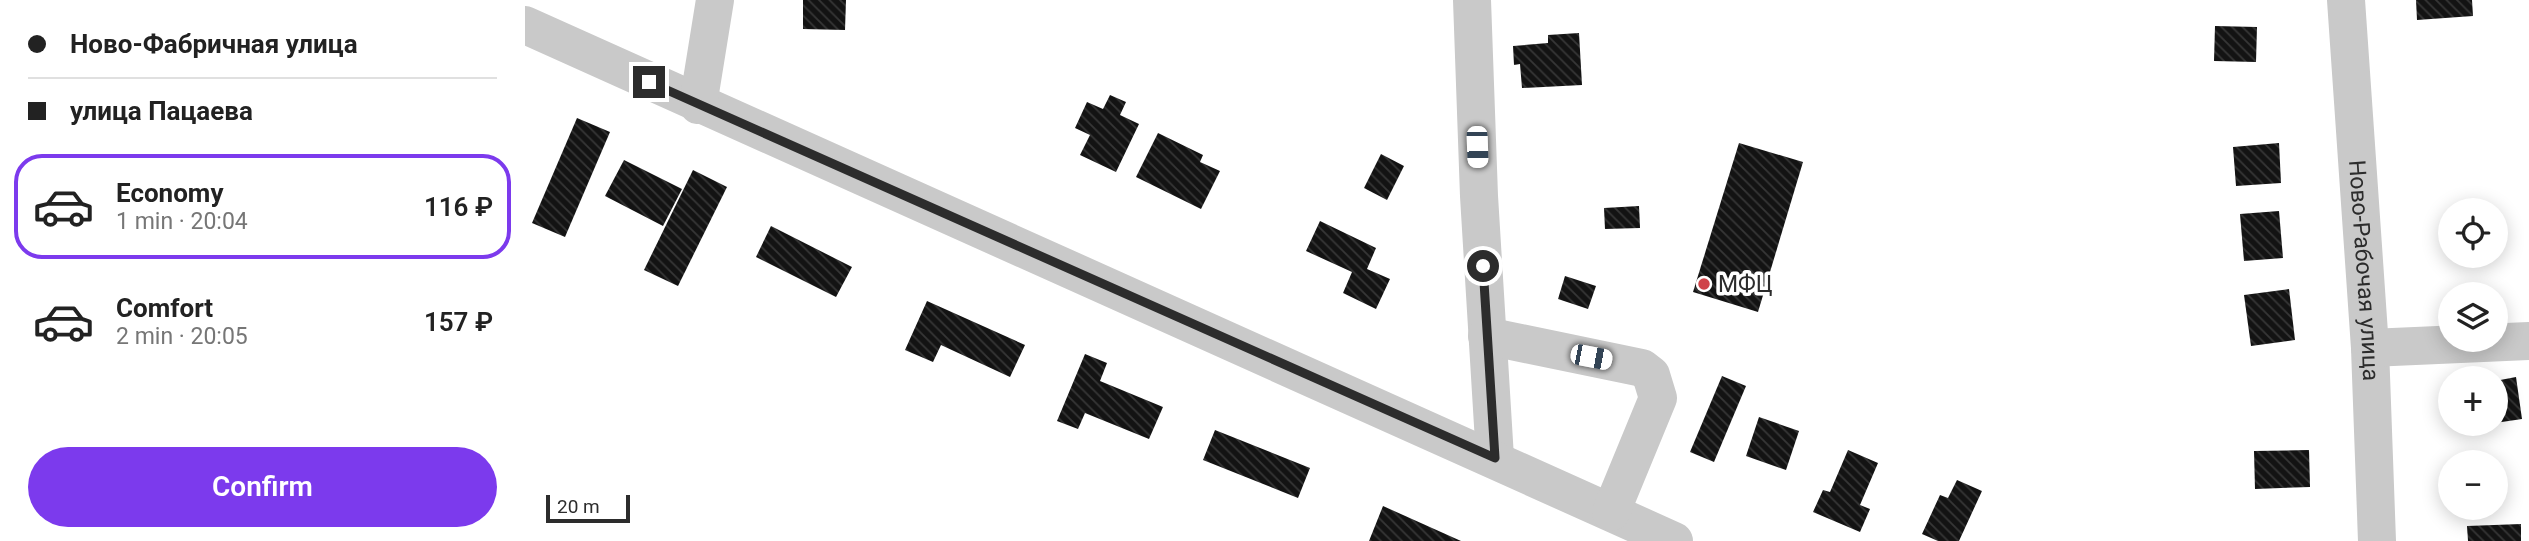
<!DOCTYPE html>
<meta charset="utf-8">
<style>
body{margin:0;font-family:Roboto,sans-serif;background:#f2f2f2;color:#222;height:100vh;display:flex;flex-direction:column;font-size:26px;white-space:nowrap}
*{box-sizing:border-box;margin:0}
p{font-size:23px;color:#767676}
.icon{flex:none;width:38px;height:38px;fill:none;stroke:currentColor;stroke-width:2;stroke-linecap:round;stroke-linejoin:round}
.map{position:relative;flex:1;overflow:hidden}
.panel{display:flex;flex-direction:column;background:#fff;width:525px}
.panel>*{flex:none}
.hud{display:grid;align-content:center;height:154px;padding:0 28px;background:#fff}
.buttons{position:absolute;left:1913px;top:198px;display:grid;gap:14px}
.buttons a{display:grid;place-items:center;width:70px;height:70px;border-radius:50%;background:#fff;box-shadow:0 4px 18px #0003;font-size:35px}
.scale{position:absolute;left:21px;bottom:18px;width:84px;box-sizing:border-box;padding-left:7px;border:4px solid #2c2c2c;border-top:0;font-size:19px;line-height:24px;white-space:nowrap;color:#2c2c2c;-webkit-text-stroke:5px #fff;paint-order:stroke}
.end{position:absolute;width:32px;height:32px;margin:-16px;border:9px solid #2c2c2c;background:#fff;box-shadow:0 0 0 4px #fff}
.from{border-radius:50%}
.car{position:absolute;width:21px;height:42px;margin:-21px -10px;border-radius:9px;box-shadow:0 0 5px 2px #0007;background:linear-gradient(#fff 24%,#345 0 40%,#fff 0 76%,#345 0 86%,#fff 0)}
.hud b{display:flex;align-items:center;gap:24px;height:66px;font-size:26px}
.hud b+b{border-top:2px solid #e0e0e0}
.hud i{width:18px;height:18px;background:#222}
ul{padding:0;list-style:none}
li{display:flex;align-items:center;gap:21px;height:105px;margin:0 14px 10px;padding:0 14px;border:4px solid transparent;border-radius:28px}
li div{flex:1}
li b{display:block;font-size:26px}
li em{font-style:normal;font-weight:600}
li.current{border-color:#7c3aed}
li>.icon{width:63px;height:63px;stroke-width:1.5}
.primary-button{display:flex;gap:14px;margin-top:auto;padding:14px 28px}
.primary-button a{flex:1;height:80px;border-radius:42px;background:#7c3aed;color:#fff;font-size:28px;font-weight:600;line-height:80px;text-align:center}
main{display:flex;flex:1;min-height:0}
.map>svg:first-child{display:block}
.building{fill:url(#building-back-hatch)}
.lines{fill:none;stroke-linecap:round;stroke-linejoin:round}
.minor{stroke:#c9c9c9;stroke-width:38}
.route{stroke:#2c2c2c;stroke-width:9}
.poi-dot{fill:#cf4248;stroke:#fff;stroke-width:2.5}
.labels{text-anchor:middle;stroke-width:7;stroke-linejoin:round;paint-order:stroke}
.street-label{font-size:23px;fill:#2c2c2c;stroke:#fff}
.poi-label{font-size:23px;fill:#2c2c2c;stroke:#fff;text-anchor:start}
</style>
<main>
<section class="panel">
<div class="hud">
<b><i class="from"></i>Ново-Фабричная улица</b>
<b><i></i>улица Пацаева</b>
</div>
<ul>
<li class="current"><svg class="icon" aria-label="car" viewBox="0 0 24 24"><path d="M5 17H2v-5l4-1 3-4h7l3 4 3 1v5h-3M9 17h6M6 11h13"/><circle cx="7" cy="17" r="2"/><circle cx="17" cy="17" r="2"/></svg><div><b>Economy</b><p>1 min · 20:04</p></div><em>116 ₽</em></li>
<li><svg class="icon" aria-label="car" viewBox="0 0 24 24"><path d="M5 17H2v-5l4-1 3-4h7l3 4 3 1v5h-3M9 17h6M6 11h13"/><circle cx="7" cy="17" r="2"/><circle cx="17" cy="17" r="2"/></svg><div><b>Comfort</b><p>2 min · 20:05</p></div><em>157 ₽</em></li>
</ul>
<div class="primary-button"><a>Confirm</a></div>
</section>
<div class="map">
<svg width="2004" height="541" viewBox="0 0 2004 541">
<defs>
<pattern id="building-back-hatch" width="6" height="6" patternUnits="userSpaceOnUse" patternTransform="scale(1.75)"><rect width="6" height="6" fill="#131313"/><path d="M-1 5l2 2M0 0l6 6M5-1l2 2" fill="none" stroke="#363636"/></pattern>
</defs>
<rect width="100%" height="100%" fill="#fff"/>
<!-- building -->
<g class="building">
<path d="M278,0H321L320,30L278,29Z"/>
<path d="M1891,0H1947L1948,16L1892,20Z"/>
<path d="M1690,26L1732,27L1731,62L1689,61Z"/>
<path d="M1054,33L1057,85L997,88L995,64L989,65L988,46L1023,43V35Z"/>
<path d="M585,95L601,102L595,115L614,124L591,172L555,155L565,135L550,128L562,102L578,109Z"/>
<path d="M52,118L85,132L40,237L7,223Z"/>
<path d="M633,133L678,155L675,162L695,171L676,209L611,177Z"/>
<path d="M1214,143L1278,162L1233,312L1168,292Z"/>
<path d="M1754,143L1756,183L1711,186L1708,147Z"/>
<path d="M856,154L879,166L862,200L839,188Z"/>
<path d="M99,160L157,189L138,226L80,196Z"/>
<path d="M168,170L202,187L153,286L119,270Z"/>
<path d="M1114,206L1115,228L1080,229L1079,208Z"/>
<path d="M1754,211L1758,258L1719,261L1715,214Z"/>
<path d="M795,221L851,248L842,269L865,279L851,309L818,293L827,272L781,251Z"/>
<path d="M246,226L327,267L311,297L231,257Z"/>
<path d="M1040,276L1071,286L1063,309L1033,299Z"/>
<path d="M1764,289L1770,340L1726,346L1719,295Z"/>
<path d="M402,301L500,345L485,377L416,345L408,362L380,350Z"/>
<path d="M560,354L582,363L575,381L638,407L624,439L560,413L553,429L532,421Z"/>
<path d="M1197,376L1221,386L1189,462L1165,452Z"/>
<path d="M1991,377L1997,419L1970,423V381Z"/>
<path d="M1234,417L1274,431L1261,470L1221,456Z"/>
<path d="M690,430L785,468L773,498L678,460Z"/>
<path d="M1323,450L1353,463L1335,505L1345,509L1335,532L1288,512L1298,490L1305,492Z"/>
<path d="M1784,450L1785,487L1730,489L1729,451Z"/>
<path d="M1432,480L1457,491L1434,541H1413L1397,534L1415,495L1423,498Z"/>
<path d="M858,506L936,541H844Z"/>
<path d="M1996,524V541H1943L1942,526Z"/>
</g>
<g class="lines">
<!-- minor -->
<g class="minor">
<path d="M947,0L954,196L970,458"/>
<path id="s1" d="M1821,0L1845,348L1852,541"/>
<path d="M0,25L1149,541"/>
<path d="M173,105L190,0"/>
<path d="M962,336L1117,368L1126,375L1133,398L1086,512"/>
<path d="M1845,348L2004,341"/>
</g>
</g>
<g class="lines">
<!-- route -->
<path class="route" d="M124,82L970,458L958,266"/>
</g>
<!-- markers -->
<circle class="poi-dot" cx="1179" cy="284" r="7"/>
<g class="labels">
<!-- street labels -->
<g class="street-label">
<text dy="8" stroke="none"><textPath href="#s1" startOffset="271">Ново-Рабочая улица</textPath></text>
</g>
<!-- poi labels -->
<g class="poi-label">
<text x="1193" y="292">МФЦ</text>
</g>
</g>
</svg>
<div class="buttons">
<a><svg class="icon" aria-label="locate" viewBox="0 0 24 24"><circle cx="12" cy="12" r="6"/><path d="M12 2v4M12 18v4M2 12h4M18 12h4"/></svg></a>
<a><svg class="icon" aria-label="layers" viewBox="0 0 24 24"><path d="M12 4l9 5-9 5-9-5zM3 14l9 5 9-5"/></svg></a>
<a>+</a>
<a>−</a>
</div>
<div class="scale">20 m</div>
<i class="end from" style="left:958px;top:266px"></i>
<i class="end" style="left:124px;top:82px"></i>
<i class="car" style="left:952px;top:147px;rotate:178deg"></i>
<i class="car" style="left:1066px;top:357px;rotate:101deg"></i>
</div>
</main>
